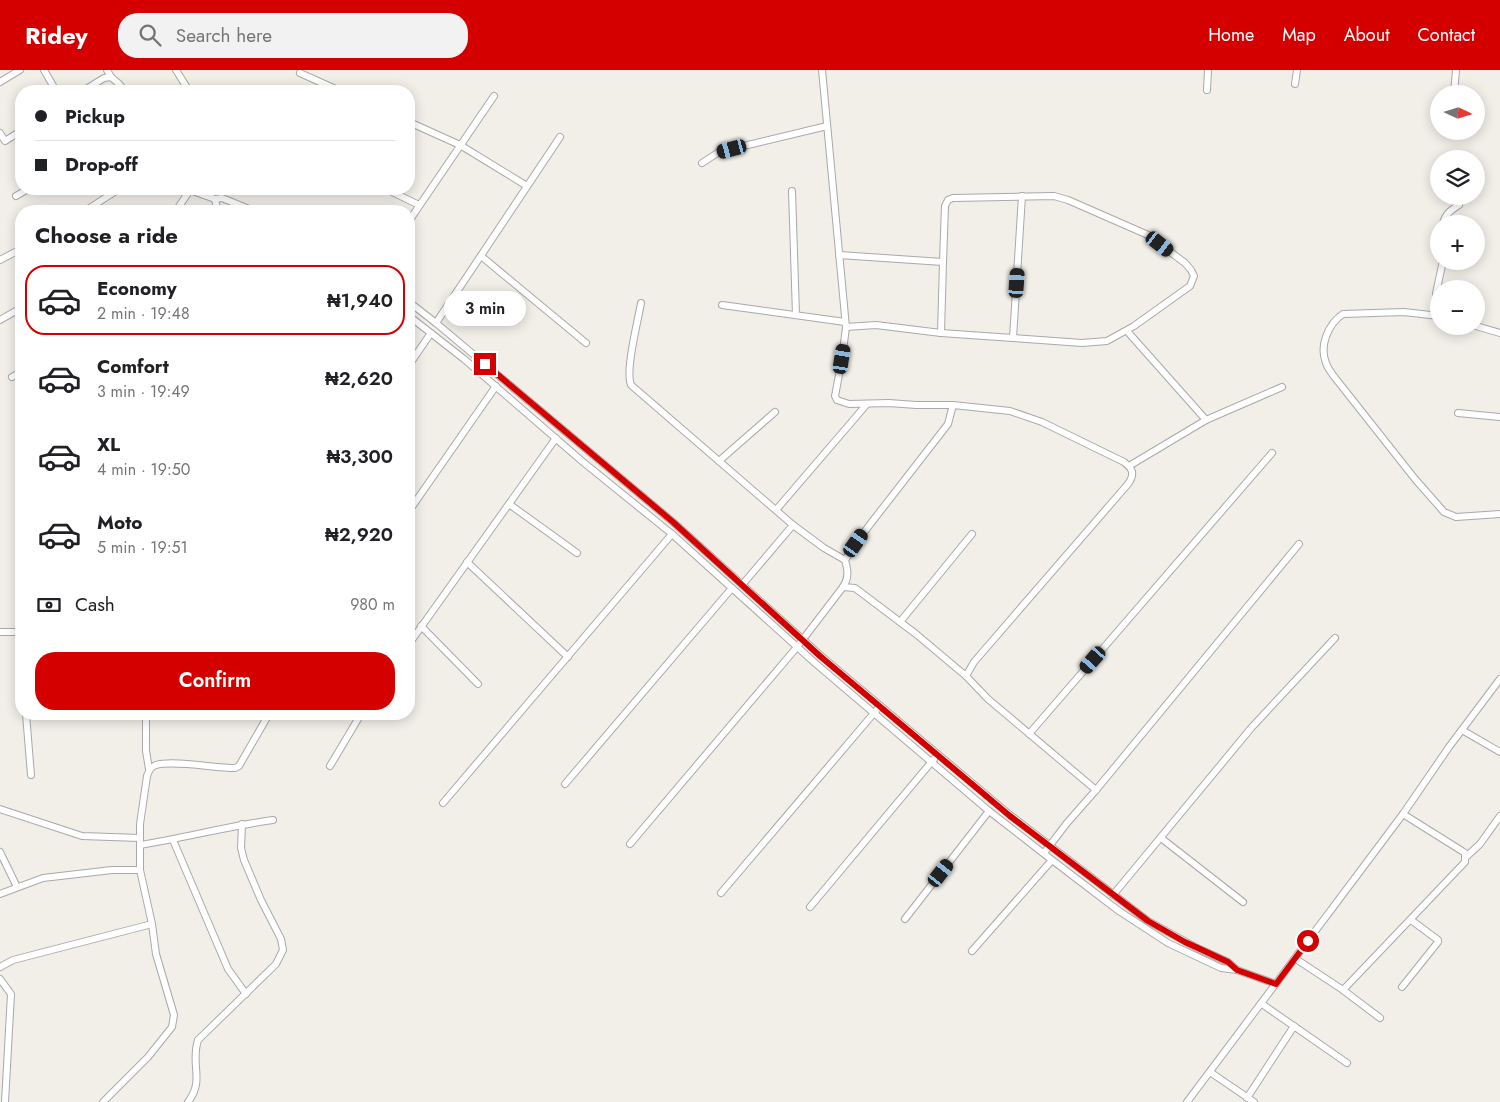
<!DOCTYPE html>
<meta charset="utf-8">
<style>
body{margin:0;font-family:Jost,sans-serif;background:#f2f2f2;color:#202124;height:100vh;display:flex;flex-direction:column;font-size:19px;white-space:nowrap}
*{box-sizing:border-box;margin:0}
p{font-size:16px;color:#757577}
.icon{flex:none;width:28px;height:28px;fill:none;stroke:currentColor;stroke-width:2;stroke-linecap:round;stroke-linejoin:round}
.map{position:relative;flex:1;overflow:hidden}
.sheet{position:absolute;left:15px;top:135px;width:400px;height:515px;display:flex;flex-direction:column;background:#fff;border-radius:20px;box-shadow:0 2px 12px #0003}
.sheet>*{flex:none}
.banner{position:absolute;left:15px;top:15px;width:400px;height:110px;border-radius:20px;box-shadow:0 2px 12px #0003;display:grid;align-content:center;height:110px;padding:0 20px;background:#fff}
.needle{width:32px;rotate:94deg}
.buttons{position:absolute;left:1430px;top:15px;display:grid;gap:10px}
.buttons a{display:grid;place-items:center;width:55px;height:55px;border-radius:50%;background:#fff;box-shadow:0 2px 12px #0003;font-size:25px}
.end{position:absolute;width:22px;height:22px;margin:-11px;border:6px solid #d40000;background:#fff;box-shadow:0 0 0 2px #fff}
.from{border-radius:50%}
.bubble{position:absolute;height:35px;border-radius:18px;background:#fff;box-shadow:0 2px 12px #0003;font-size:16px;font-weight:600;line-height:35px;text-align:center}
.car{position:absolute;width:15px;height:30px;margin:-15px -8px;border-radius:6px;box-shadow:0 0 4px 1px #0007;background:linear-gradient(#222 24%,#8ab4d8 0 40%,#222 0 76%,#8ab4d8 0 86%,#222 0)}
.banner b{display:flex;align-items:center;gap:18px;height:48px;font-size:19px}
.banner b+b{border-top:1px solid #e0e0e0}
.banner i{width:12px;height:12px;background:#202124}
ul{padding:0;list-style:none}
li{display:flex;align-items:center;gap:15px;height:70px;margin:0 10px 8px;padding:0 10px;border:2px solid transparent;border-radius:20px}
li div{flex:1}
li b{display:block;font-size:19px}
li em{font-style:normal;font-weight:600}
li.selected{border-color:#d40000}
li>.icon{width:45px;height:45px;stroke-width:1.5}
h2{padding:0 20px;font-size:22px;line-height:60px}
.pay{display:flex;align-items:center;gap:12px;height:55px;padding:0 20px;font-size:19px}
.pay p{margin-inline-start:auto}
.cta{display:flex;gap:10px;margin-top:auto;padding:10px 20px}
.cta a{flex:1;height:58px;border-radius:20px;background:#d40000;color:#fff;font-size:20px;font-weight:600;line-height:58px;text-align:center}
header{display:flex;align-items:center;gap:30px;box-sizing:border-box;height:70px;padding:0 25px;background:#d40000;color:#fff}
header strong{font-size:24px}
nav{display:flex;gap:28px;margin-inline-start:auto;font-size:18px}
.search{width:350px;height:45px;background:#f2f2f2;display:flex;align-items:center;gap:12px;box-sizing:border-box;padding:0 18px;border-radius:20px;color:#757577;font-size:19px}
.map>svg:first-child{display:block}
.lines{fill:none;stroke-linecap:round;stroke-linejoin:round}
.street-casing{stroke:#a9a9a9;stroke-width:8}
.street{stroke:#fff;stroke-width:6}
.route{stroke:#d40000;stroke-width:6}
</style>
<header>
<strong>Ridey</strong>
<div class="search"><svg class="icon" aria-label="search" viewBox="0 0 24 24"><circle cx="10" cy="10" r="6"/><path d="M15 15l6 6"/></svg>Search here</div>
<nav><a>Home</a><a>Map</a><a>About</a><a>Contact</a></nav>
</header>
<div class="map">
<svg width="1500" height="1032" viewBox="0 0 1500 1032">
<rect width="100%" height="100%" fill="#f2efe9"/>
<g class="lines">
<defs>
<g id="street">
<path d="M44,0L56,21"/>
<path d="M107,0L111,7"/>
<path d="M176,0L189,21"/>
<path d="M822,0L846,257L842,289L835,326L837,330L849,334L889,333L916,335H953L1010,341L1042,352L1124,392C1133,399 1135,404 1128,414L974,592L966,606L988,629L1096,720L1067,753L1044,783"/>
<path d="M300,3L340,21"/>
<path d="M0,12L20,0"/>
<path d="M1295,14L1297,0"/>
<path d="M1207,20L1208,0"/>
<path d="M83,21L104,8L111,7L118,13L125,21"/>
<path d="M1454,24L1456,0"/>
<path d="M409,52L460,75L527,116"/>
<path d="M0,63L5,71L21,61"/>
<path d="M702,93L719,82L827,56"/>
<path d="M187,119L215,129L222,128L254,141"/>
<path d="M386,119L419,135"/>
<path d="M792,121L796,245"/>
<path d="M16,126L28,119"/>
<path d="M215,129L217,139L224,141"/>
<path d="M85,141L119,119"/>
<path d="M176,141L190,120"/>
<path d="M409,151L494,26"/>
<path d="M1443,154C1445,144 1451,140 1459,135"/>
<path d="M839,185L943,192L941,263L876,255L846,257"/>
<path d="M481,186L586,273"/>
<path d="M0,190L21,179"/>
<path d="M943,192L945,136L948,130L953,128L1054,126L1068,130L1148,165L1185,193L1191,200L1194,206L1190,216L1134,256L1107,271L1082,273L1013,268"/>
<path d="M409,232L436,253L673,452L820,585L1010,745L1148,851L1197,878L1228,892L1237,900"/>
<path d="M641,233C638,251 625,300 631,315L793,455"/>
<path d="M1439,234L1436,223L1443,191"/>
<path d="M722,235L845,252"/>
<path d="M409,246L464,289L583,392L672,464L815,593L989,741L1052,790L1119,841L1168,873L1221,898L1237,900L1276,914"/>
<path d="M1439,246L1404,242L1343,244C1328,254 1319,276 1326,293C1328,299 1332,304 1336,309L1415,409L1444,442L1456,447L1500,444"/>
<path d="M0,250L21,238"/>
<path d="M436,253L560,67"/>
<path d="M1476,256L1500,263"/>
<path d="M1127,261L1206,350"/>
<path d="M941,263L1013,268L1022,126"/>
<path d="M409,295L431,263"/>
<path d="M12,307L21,302"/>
<path d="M1458,343L1500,347"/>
<path d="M719,391L775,342"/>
<path d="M1129,396L1206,350L1282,317"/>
<path d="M509,434L577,483"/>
<path d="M776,440L867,334"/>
<path d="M409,441L496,316"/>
<path d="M467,492L568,587"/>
<path d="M742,515L793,455L824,478L845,490"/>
<path d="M843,517L855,518L916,564L966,606"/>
<path d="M900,552L972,464"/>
<path d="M421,556L478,614"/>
<path d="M0,562H21"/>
<path d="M409,574L556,368"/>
<path d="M26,644L31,705"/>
<path d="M146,644V681L149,699"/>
<path d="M1462,660L1500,682"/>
<path d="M1029,664L1272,383"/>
<path d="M330,696L361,644"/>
<path d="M565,714L732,518"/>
<path d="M1096,720L1299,474"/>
<path d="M443,733L672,464"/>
<path d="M0,739L82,766L140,768"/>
<path d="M1161,768L1243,832"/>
<path d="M173,770L228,899L246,924"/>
<path d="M630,774L797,577L843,517C849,508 848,500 845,490L868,457L948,354L953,335"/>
<path d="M140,775C184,768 228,756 273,750"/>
<path d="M0,782L17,817"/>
<path d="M1466,787L1480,774L1500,746"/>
<path d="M721,823L880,636"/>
<path d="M0,824L43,808L112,800H140"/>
<path d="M1113,825L1252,657L1335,568"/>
<path d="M810,837L934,689"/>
<path d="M905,849L989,741"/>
<path d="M972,881L1052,790"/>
<path d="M1296,889L1343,920L1380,948"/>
<path d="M0,897L13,890L152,854"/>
<path d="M0,909L11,924L5,1032"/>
<path d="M1402,917L1438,872V870L1411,850"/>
<path d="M1343,920L1465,792V783L1462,781L1403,744"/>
<path d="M1262,934L1347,993"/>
<path d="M1210,1002L1254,1032"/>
<path d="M1247,1028L1294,956"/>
<path d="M103,1032L148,987L172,957L174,945L156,884L152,854L140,800V754L147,706C149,701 150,697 156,695C173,690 215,698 235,698L239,696L269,644"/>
<path d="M188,1032C205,1010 190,995 198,970L276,894L283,880L281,869L261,830L244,790L241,778L242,754"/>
<path d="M1187,1032L1403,744L1449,677L1500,609"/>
</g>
</defs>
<!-- street casing -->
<use href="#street" class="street-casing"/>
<!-- street -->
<use href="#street" class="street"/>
</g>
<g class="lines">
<!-- route -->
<path class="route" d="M485,294L673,452L820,586L1010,746L1148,851L1185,872L1228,892L1237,900L1276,914L1308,871"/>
</g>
</svg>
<div class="buttons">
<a><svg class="needle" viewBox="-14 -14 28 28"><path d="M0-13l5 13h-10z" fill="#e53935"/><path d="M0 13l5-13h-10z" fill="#757577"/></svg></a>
<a><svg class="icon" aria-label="layers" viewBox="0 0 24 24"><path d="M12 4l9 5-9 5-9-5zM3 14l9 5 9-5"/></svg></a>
<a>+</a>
<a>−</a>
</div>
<i class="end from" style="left:1308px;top:871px"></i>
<i class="end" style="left:485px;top:294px"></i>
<div class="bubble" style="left:444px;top:221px;width:82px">3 min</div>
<i class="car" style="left:732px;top:79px;rotate:255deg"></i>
<i class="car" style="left:1160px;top:174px;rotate:128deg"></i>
<i class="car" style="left:1017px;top:213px;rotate:4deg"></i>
<i class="car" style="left:842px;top:289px;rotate:9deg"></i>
<i class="car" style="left:856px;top:473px;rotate:35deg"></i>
<i class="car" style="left:1093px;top:590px;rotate:221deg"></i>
<i class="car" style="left:941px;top:803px;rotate:38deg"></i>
<div class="banner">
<b><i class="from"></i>Pickup</b>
<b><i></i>Drop-off</b>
</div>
<section class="sheet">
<h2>Choose a ride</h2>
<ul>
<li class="selected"><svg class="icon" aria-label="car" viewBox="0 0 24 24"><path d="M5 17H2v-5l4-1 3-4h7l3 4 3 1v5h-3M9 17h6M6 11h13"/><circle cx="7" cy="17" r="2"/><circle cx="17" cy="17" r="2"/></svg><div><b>Economy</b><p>2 min · 19:48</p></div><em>₦1,940</em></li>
<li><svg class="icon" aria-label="car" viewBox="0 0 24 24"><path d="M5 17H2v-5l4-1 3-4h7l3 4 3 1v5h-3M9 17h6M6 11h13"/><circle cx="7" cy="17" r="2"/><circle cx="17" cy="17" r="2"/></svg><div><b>Comfort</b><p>3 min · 19:49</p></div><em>₦2,620</em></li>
<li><svg class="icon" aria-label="car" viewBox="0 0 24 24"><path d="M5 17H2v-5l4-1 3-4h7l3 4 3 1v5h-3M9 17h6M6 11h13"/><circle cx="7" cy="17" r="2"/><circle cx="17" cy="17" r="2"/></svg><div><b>XL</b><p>4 min · 19:50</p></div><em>₦3,300</em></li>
<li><svg class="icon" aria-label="car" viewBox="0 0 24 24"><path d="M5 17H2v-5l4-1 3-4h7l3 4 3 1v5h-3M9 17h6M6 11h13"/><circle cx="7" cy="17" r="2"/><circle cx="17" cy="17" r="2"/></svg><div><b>Moto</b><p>5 min · 19:51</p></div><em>₦2,920</em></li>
</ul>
<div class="pay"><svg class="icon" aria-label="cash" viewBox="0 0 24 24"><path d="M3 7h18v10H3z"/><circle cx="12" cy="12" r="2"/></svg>Cash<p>980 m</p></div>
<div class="cta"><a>Confirm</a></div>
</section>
</div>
